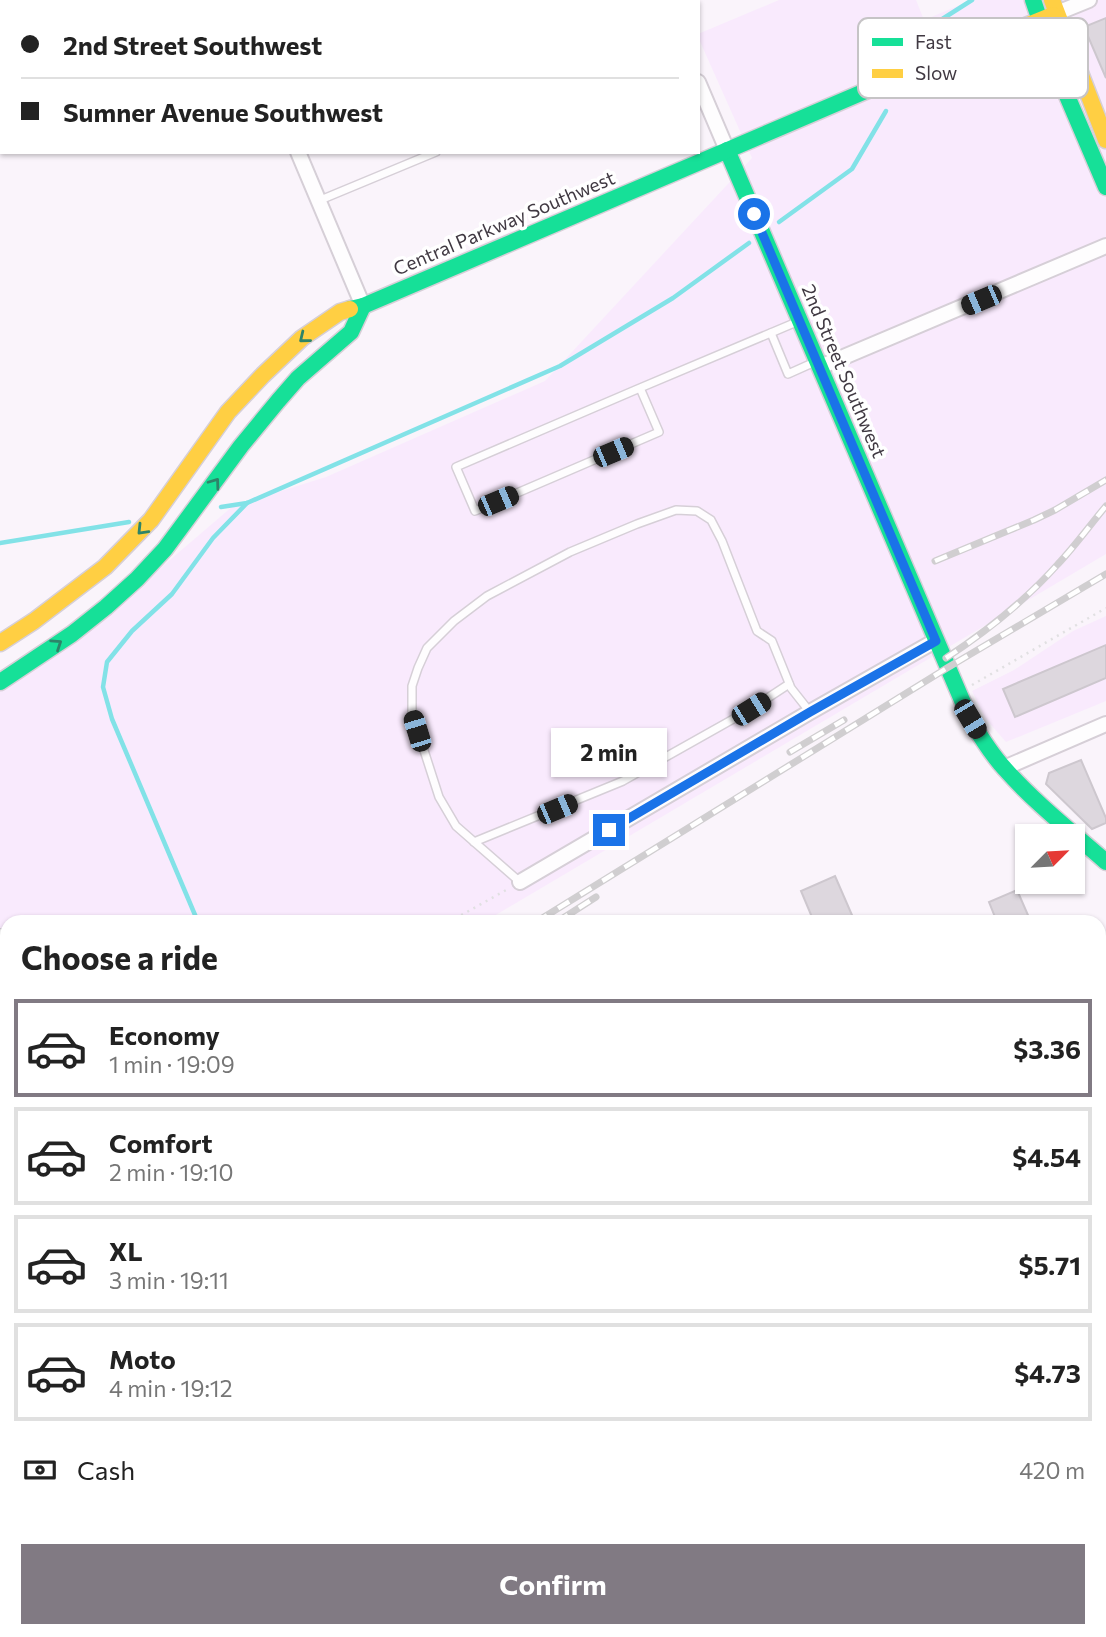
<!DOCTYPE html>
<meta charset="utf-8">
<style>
body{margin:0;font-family:Commissioner,sans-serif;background:#f2f2f2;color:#222;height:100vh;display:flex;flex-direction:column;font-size:26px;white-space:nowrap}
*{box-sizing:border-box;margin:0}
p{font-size:23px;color:#767676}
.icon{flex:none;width:38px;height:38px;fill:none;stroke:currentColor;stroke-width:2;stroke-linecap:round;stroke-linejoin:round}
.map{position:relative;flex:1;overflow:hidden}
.details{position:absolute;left:0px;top:915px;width:1106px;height:723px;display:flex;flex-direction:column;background:#fff;border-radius:21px 21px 0 0;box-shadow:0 2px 5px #0004}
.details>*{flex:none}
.hud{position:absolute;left:0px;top:0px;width:700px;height:154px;box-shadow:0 2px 5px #0004;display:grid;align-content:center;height:154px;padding:0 21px;background:#fff}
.needle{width:46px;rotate:66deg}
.controls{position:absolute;left:1015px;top:824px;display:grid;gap:14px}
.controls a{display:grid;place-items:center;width:70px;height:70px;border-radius:0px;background:#fff;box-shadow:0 2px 5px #0004;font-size:35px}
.end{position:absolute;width:32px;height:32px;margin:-16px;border:9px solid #1a73e8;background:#fff;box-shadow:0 0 0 4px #fff}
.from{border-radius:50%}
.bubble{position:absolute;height:49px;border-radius:0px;background:#fff;box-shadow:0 2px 5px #0004;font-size:23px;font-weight:700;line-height:49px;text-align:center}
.car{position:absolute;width:21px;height:42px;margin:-21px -10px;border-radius:9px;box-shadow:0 0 5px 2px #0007;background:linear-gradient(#222 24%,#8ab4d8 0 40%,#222 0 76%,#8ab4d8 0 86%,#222 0)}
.hud b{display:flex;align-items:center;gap:24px;height:66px;font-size:26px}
.hud b+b{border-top:2px solid #e0e0e0}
.hud i{width:18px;height:18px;background:#222}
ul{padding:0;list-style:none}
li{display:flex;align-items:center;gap:21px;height:98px;margin:0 14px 10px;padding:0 7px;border:4px solid #e0e0e0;border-radius:0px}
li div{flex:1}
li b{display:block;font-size:26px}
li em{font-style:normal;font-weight:700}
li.selected{border-color:#817a83}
li>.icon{width:63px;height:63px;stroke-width:1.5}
h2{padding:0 21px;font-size:32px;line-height:84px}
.pay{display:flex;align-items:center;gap:18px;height:77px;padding:0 21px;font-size:26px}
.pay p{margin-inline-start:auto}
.action{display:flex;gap:14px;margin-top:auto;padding:14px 21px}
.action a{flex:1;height:80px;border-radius:0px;background:#817a83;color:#fff;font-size:28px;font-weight:700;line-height:80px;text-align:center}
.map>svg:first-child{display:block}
.built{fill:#f9eafd}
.green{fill:#f3dbf9}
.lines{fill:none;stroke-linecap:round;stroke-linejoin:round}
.stream{stroke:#82e2e7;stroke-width:4.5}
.building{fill:#ddd7de;stroke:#cdc7ce;stroke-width:2}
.lane-casing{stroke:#d6cfd7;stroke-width:10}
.street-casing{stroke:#d6cfd7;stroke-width:18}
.fast-casing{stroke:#d6cfd7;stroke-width:19}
.slow-casing{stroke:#d6cfd7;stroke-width:19}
.path{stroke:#e1e0e2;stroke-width:2.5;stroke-dasharray:2 5;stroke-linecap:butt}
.lane{stroke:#fefdfe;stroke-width:7}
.street{stroke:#fefdfe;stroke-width:14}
.fast{stroke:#16e098;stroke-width:16}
.slow{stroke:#ffcf43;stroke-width:16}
.rail-casing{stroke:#d0ced0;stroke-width:7}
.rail{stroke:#fff;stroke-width:4.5;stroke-dasharray:13;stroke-linecap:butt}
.oneway{stroke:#2d8469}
.route{stroke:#1a73e8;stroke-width:9}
.labels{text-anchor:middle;stroke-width:7;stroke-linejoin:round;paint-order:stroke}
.street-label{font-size:19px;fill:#403942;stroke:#fff}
.key{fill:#fff;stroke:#c6c4c6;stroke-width:2}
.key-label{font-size:19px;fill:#403942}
</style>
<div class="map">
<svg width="1106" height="1637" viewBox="0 0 1106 1637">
<rect width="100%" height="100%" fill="#faf4fb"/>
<!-- built -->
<g class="built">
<path d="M779,0H916L924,20L972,0H1106V554L484,922H7V1206L0,1210V691L75,641L233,506L326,477L545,381L752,158L698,37V34Z"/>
<path d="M1106,616V701L1006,742L985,718L972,691L1014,670L1073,631Z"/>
<path d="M1106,1236V1378L1099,1467V1239Z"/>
</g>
<!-- green -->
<g class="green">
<path d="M1106,1288V1378L1102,1428L1099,1429V1291Z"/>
<path d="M925,1631H1085V1637H926Z"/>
</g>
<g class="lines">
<!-- stream -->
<g class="stream">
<path d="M925,40L936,23L972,0"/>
<path d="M779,222L852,169L886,111"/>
<path d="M221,507L247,503L560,366L673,298L749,243"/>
<path d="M0,543L129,522"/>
<path d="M198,922L112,719L103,687L107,662L132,631L172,594L213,538L247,503"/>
</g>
</g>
<!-- building -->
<g class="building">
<path d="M1106,18V78L1084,27Z"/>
<path d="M1106,645V678L1015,717L1003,689Z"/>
<path d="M1081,760L1106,818V823L1092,829L1046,784L1049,773Z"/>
<path d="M835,876L855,922H814L801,891Z"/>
<path d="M1017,890L1031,922H997L989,902Z"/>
<path d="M1106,1037V1095L1099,1098V1040Z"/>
<path d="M1106,1148V1181L1099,1184V1151Z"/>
<path d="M971,1631H1035L1038,1637H970L968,1632Z"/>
</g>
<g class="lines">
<defs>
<g id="lane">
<path d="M318,201L436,152"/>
<path d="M771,333L788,374L817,361"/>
<path d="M640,388L456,467L475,511L659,432L640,388L799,321"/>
<path d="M474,842L623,781L751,709L789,684"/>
<path d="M520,882L456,826L439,797L412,713V686L418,668L427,648L454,621L487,596L570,552L637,524L676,510L697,511L711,520L722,541L757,631L772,641L791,688L810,712"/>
<path d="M0,933L7,943"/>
<path d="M0,1099L7,1094"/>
<path d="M0,1604L7,1601"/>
<path d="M779,1631L782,1637"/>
<path d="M536,1637L550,1631"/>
</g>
<g id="street">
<path d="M234,0V2"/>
<path d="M664,0L665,2"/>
<path d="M475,2L479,0"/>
<path d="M1057,13L1089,0"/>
<path d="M698,82L727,150"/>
<path d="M298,152L363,306"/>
<path d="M820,367L1106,246"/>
<path d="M1004,768L1106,724"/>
<path d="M520,882L810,712L935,641"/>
<path d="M1099,1015L1106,1012"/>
<path d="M56,1631L58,1637"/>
<path d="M489,1631L491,1637"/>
<path d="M905,1631L907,1637"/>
<path d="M222,1637L237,1631"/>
</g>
<g id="fast">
<path d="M1033,0L1059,77L1106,187"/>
<path d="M727,150L970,719C980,736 991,754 1005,769C1035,803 1072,832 1106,862"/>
<path d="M350,309L363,306L896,78"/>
<path d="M0,682L72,634L106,607L137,579L165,549L241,446L278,401L298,378L351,332L363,306"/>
<path d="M1099,1518L1106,1515"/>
<path d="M818,1637L832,1631"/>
</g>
<g id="slow">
<path d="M1052,0L1106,140"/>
<path d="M896,78L1053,15"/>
<path d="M0,643L34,621L105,567L151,520L228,412L263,375L302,338L340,312L350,309"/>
</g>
</defs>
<!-- lane casing -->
<use href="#lane" class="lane-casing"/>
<!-- street casing -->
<use href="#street" class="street-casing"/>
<!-- fast casing -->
<use href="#fast" class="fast-casing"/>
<!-- slow casing -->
<use href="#slow" class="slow-casing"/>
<!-- path -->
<g class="path">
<path d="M972,685L1106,608"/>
<path d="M449,922L508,889"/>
<path d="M0,1193L7,1188"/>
<path d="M1099,1288L1106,1286"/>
</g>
<!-- lane -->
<use href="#lane" class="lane"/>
<!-- street -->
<use href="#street" class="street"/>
<!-- fast -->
<use href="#fast" class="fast"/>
<!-- slow -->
<use href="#slow" class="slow"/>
<defs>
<g id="rail">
<path d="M935,561L1034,520L1055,510L1106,480"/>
<path d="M946,658C987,631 1025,601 1058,564C1075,546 1090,525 1106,506"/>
<path d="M790,752L844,720"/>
<path d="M536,922L947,668L1106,574"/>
<path d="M557,922L596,897"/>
<path d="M0,1263L7,1259"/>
</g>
</defs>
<!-- rail casing -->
<use href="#rail" class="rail-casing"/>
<!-- rail -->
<use href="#rail" class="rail"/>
</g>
<!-- one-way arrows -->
<defs><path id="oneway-chevron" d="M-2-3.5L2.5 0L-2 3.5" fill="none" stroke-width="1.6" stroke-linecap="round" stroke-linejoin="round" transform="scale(1.75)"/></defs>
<g class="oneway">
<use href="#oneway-chevron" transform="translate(304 338) rotate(141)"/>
<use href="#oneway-chevron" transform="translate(215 483) rotate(-54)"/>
<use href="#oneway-chevron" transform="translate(142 530) rotate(134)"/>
<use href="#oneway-chevron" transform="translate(57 644) rotate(-34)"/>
</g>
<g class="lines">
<!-- route -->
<path class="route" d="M609,830L810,712L936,641L754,214"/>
</g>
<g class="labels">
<!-- street labels -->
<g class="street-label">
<text transform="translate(504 223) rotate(-23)" y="7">Central Parkway Southwest</text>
<text transform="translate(844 371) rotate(67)" y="7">2nd Street Southwest</text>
</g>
</g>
<!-- legend -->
<rect x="858" y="18" width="230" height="80" rx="10" class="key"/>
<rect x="872" y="38" width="31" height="8" fill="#16e098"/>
<rect x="872" y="69" width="31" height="9" fill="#ffcf43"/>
<g class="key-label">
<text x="915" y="49">Fast</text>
<text x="915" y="80">Slow</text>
</g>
</svg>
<div class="controls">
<a><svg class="needle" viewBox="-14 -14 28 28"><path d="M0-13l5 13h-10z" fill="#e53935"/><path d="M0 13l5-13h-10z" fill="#767676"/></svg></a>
</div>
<i class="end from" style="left:754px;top:214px"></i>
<i class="end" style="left:609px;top:830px"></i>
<div class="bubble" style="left:551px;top:728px;width:116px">2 min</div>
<i class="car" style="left:981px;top:300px;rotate:247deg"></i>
<i class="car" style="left:613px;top:452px;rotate:67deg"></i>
<i class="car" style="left:498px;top:501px;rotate:67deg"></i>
<i class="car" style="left:751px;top:709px;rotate:58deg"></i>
<i class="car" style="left:970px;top:719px;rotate:149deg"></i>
<i class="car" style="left:417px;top:731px;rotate:343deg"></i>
<i class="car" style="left:557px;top:809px;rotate:67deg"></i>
<div class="hud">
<b><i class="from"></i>2nd Street Southwest</b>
<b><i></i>Sumner Avenue Southwest</b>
</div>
<section class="details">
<h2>Choose a ride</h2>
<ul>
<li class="selected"><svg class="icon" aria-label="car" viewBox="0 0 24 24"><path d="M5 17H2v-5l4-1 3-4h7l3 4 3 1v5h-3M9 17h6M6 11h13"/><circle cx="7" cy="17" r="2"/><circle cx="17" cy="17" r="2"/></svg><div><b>Economy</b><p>1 min · 19:09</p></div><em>$3.36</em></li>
<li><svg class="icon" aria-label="car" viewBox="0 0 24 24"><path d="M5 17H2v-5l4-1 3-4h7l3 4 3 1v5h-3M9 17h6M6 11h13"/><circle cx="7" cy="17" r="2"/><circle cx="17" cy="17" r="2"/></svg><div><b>Comfort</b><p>2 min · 19:10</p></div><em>$4.54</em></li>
<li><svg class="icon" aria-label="car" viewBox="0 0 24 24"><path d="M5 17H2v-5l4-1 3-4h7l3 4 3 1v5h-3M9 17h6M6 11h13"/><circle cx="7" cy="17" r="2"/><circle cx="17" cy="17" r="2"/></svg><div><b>XL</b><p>3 min · 19:11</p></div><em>$5.71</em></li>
<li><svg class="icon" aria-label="car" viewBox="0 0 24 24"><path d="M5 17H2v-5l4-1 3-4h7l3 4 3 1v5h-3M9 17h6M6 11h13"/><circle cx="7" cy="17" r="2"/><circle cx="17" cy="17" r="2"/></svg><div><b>Moto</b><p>4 min · 19:12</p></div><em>$4.73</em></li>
</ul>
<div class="pay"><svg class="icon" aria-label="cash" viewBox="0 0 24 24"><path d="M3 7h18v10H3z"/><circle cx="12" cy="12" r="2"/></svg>Cash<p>420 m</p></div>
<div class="action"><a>Confirm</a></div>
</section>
</div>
